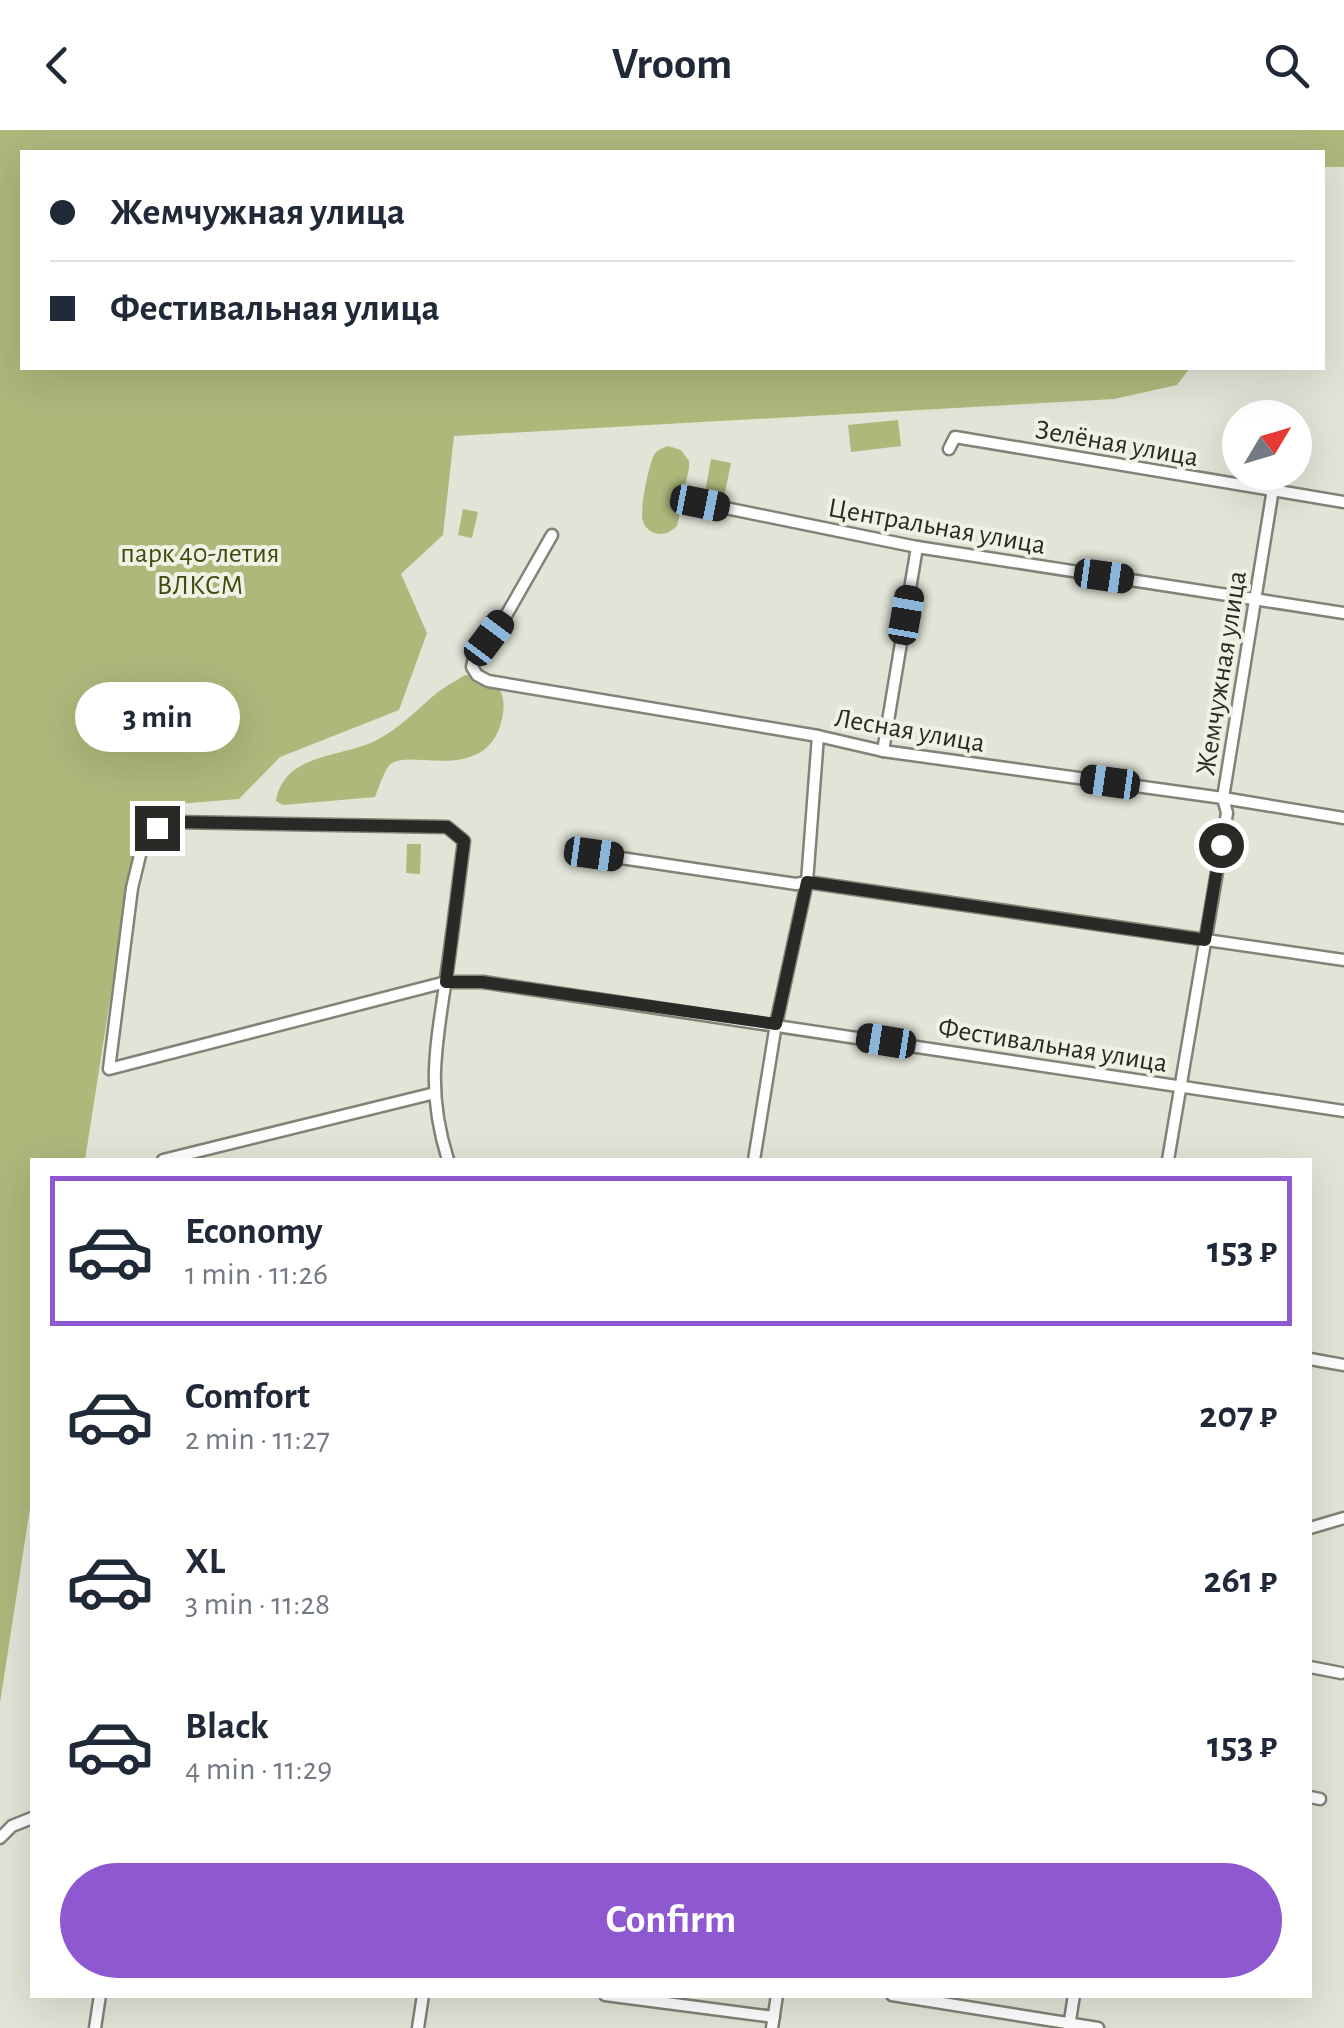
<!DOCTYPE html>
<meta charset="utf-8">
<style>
body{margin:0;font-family:"Alegreya Sans",sans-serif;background:#f2f2f3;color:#1f2937;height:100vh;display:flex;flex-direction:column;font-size:38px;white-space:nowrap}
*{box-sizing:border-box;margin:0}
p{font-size:32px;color:#747a83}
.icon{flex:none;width:55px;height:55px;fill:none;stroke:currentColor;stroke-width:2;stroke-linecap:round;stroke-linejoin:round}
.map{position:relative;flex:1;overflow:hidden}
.drawer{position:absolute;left:30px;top:1028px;width:1282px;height:840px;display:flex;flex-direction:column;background:#fff;border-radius:0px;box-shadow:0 10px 40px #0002}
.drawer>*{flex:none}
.top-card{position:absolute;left:20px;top:20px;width:1305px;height:220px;border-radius:0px;box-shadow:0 10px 40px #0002;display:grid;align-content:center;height:220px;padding:0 30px;background:#fff}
.needle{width:65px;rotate:52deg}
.buttons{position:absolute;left:1222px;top:270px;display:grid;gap:20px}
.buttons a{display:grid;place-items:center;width:90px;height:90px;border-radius:50%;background:#fff;box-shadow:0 10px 40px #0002;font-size:50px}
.end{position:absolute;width:45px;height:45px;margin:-22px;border:12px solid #292a25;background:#fff;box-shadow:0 0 0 5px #fff}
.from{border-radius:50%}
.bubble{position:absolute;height:70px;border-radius:35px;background:#fff;box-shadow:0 10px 40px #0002;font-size:32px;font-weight:700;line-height:70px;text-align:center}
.car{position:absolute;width:30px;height:60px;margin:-30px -15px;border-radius:12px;box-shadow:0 0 8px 2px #0007;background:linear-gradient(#222 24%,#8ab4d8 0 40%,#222 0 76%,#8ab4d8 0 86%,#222 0)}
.top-card b{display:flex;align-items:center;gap:35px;height:95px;font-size:38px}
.top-card b+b{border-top:2px solid #e0e1e3}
.top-card i{width:25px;height:25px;background:#1f2937}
ul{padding:18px 0 0;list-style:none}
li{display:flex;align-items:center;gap:30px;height:150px;margin:0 20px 15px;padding:0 10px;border:5px solid transparent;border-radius:0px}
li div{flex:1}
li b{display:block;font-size:38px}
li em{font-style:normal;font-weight:700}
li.current{border-color:#8e58d0}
li>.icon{width:90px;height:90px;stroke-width:1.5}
.button{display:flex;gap:20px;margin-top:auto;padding:20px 30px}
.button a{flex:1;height:115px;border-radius:60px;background:#8e58d0;color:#fff;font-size:40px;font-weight:700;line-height:115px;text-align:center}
header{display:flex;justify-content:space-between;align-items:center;height:130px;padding:0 30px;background:#fff;font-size:45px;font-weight:700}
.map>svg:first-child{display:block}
.green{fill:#adb87b}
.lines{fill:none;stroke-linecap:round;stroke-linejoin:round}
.street-casing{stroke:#818377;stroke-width:15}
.street{stroke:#fff;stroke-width:10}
.route{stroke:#292a25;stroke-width:12}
.labels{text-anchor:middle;stroke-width:8;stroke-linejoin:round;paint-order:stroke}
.street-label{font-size:28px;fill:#292a25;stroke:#eef1e4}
.park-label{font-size:28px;fill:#424a0c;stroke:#eef1e4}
</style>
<header><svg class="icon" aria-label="back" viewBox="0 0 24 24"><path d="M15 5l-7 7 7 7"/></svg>Vroom<svg class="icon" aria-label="search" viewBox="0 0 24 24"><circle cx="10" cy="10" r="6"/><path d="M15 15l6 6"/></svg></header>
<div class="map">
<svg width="1344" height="1898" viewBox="0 0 1344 1898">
<rect width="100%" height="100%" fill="#e1e4d7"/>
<!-- green -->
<g class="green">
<path d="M0,0H1344V37H1323L1322,22H22V238H1190L1177,255L1114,269L454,306L443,405L401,444L427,503L399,580L280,627L239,669L140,677L85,1030H32V1365L0,1573Z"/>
<path d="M898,290L901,316L851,322L848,295Z"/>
<path d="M668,316L681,320L689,331V338L677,396C670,402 664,406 655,403C649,401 645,397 643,391C639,382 649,334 654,325C658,319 661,319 668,316Z"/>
<path d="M711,329L731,333L724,367L705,363Z"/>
<path d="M463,379L478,382L472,408L458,405Z"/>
<path d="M465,545C477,545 492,548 499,559C505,568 504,579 502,589C493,630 459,633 423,630C413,630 401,628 392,633C385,637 379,658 375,667L283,675L276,671C284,622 343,628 377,610C398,599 415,582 432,567C442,558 454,552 465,545Z"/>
<path d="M407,714H421L420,744L406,743Z"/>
</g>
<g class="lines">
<defs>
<g id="street">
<path d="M949,319L955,307L1344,372"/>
<path d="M701,373L917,417L1344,483"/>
<path d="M552,405L504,489L474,528L472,537L477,545L488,551L818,606L883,621L1223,668L1344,688"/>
<path d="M883,621L917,417"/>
<path d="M594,724L796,754L807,752L1344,830"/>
<path d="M163,1030L435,963"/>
<path d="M448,1030C426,960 436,918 446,848C453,802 458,757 464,711L447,697L176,692L157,698L141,721L132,758L109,939L446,852H483L1344,981"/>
<path d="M754,1030L776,894L807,752L818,606"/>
<path d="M1168,1030L1227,683L1223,668L1273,359"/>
<path d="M1310,1229L1344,1235"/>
<path d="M1310,1398L1344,1388"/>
<path d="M1310,1537L1341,1543"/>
<path d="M1310,1667L1320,1669"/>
<path d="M0,1708L12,1696L32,1688"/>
<path d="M605,1865L774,1887"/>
<path d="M892,1865L1098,1898"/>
<path d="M1069,1897L1074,1865"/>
<path d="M95,1898L100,1865"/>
<path d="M418,1898L423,1865"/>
<path d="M772,1898L777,1865"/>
</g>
</defs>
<!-- street casing -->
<use href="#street" class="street-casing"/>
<!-- street -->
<use href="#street" class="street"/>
</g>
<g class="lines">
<!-- route -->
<path class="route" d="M157,698L176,692L447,697L464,711L446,852H482L776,894L807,752L1205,810L1221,715"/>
</g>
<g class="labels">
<!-- street labels -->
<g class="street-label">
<text transform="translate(1117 312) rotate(10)" y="10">Зелёная улица</text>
<text transform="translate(937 395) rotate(10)" y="10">Центральная улица</text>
<text transform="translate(1220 543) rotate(-81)" y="10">Жемчужная улица</text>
<text transform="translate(910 599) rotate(10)" y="10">Лесная улица</text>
<text transform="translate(1053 914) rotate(9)" y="10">Фестивальная улица</text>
</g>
<!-- park labels -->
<g class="park-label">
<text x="200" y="432">парк 40-летия<tspan x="200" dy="32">ВЛКСМ</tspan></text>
</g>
</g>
</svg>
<div class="buttons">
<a><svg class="needle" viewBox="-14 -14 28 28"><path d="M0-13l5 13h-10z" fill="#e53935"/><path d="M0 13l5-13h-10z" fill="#747a83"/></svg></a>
</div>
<i class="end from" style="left:1221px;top:715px"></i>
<i class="end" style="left:157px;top:698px"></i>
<div class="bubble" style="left:75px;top:552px;width:165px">3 min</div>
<i class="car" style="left:700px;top:373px;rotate:101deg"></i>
<i class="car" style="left:1104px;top:446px;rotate:98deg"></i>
<i class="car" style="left:906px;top:485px;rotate:10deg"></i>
<i class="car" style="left:489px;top:508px;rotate:37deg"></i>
<i class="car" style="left:1110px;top:652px;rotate:278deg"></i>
<i class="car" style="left:594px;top:724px;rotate:98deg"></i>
<i class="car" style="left:886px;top:911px;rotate:279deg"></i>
<div class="top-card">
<b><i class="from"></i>Жемчужная улица</b>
<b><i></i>Фестивальная улица</b>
</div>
<section class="drawer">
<ul>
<li class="current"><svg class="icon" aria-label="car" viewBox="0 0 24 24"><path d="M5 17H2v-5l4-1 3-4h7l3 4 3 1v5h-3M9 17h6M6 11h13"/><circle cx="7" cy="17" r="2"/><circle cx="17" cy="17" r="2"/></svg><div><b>Economy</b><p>1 min · 11:26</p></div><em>153 ₽</em></li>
<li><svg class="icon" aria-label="car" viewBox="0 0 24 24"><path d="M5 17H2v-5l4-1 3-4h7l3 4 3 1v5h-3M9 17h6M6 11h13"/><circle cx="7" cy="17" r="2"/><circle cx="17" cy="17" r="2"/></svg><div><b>Comfort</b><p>2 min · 11:27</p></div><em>207 ₽</em></li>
<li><svg class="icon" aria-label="car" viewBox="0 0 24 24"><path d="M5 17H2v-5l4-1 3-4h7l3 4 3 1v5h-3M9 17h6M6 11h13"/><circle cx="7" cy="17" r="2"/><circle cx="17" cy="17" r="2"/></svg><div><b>XL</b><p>3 min · 11:28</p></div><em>261 ₽</em></li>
<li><svg class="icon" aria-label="car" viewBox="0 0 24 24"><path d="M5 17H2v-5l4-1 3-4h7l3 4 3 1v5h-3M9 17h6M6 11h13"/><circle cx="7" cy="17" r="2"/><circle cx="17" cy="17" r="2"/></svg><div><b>Black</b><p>4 min · 11:29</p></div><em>153 ₽</em></li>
</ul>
<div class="button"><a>Confirm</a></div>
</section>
</div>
